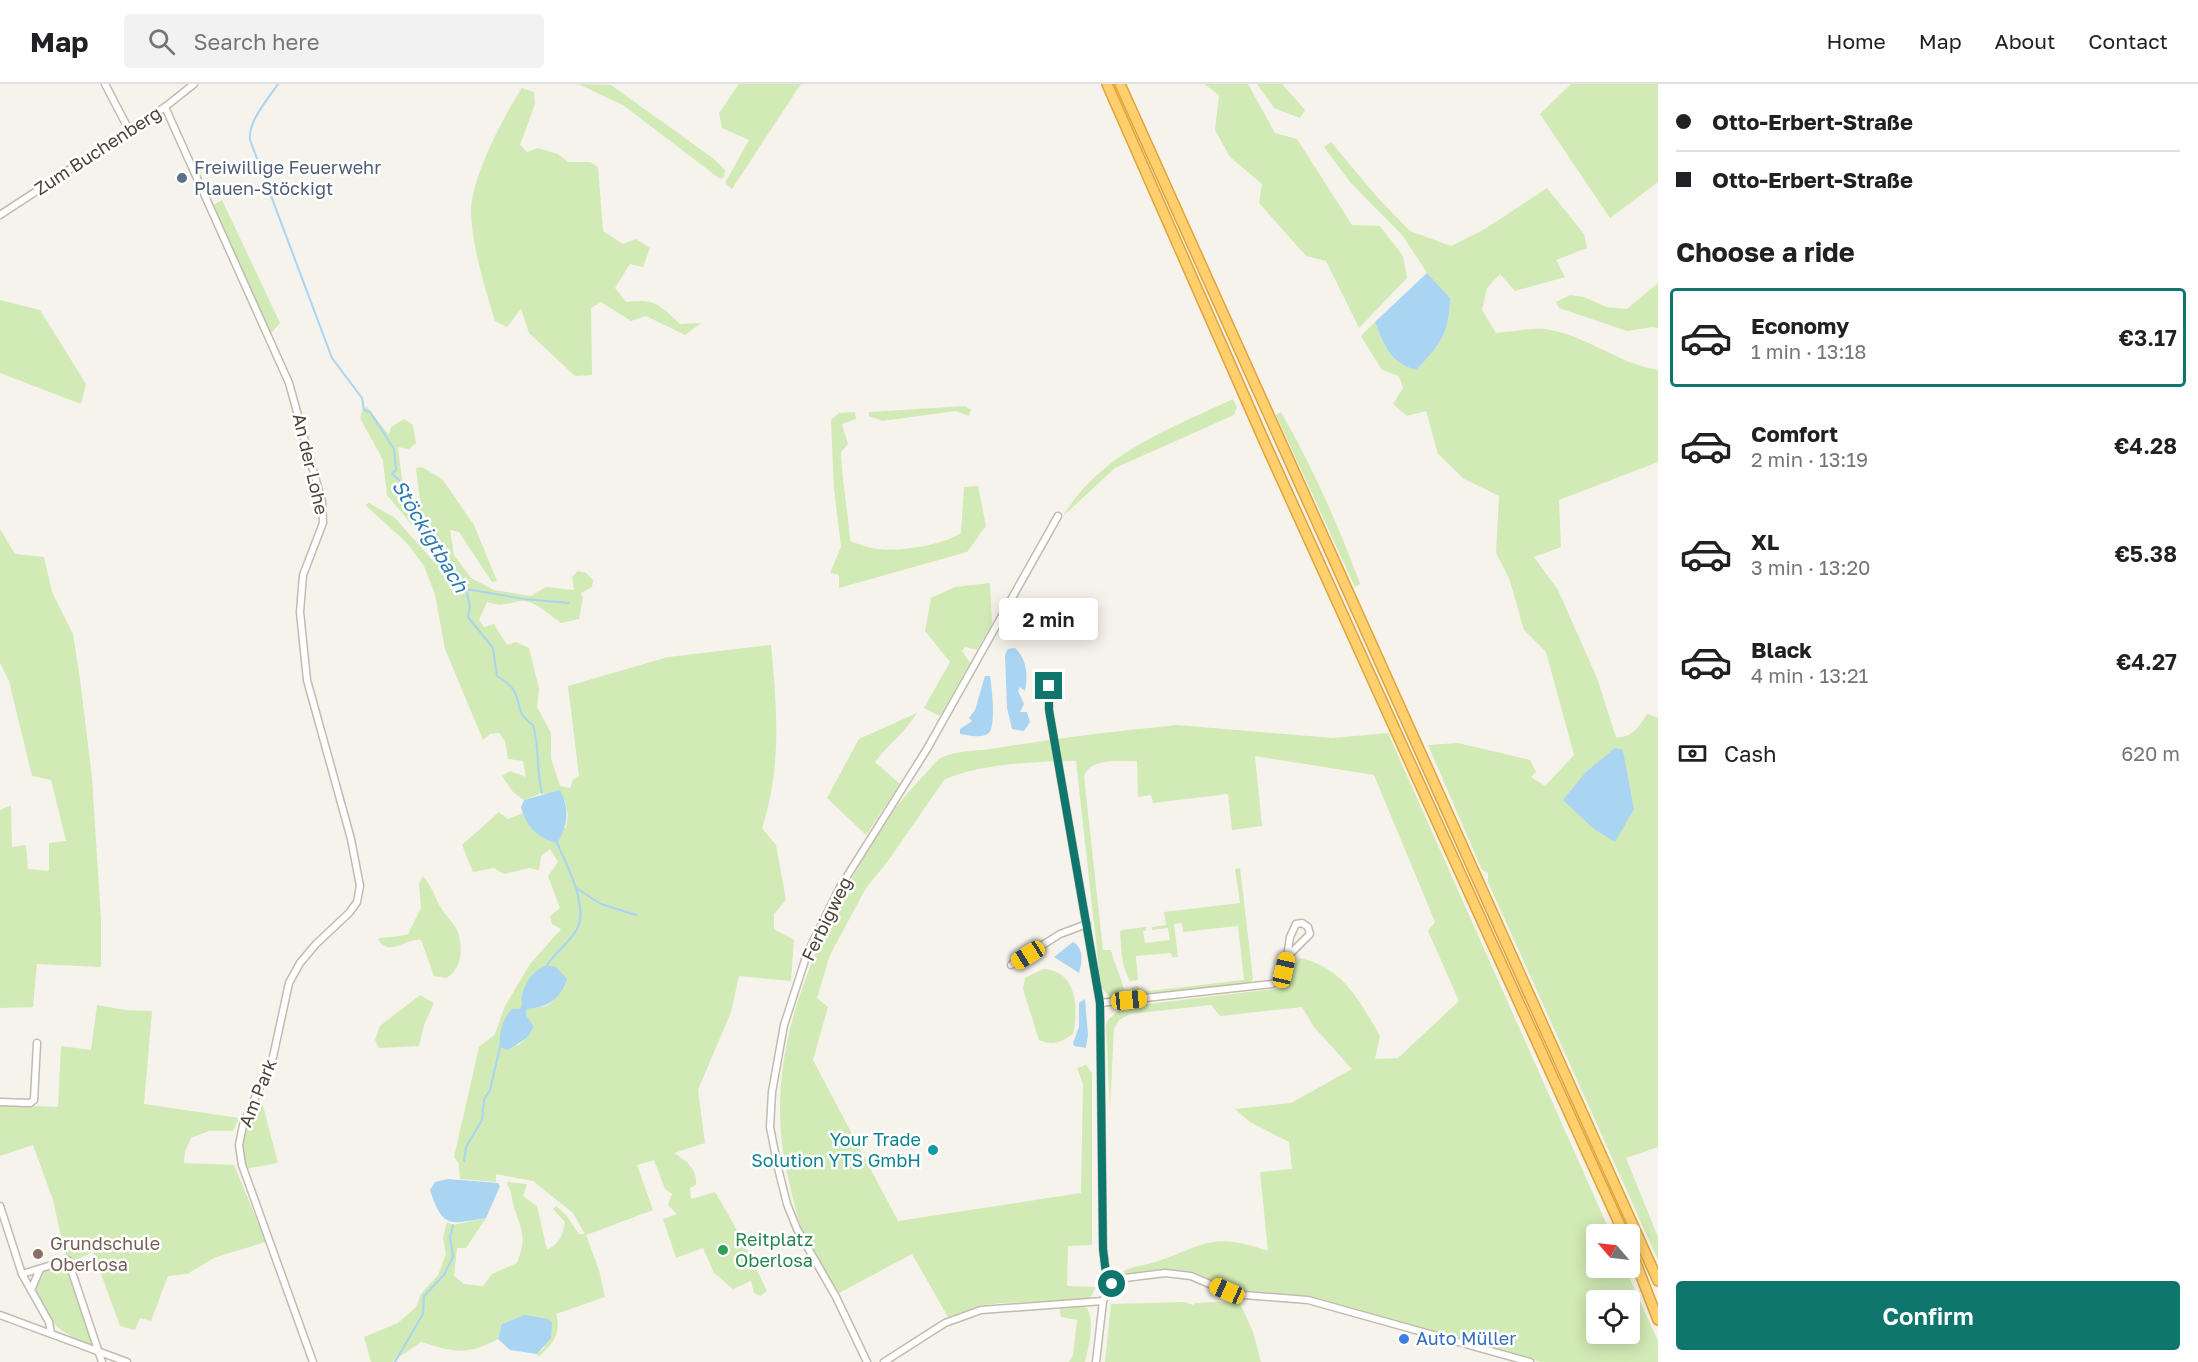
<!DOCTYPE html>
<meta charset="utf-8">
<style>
body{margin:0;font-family:"Golos Text",sans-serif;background:#f2f2f2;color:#202124;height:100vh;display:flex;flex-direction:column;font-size:22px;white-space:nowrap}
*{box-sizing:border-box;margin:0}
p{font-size:20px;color:#757577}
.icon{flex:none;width:33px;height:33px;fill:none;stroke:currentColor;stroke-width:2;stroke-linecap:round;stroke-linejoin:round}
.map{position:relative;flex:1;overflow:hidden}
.drawer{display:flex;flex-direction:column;background:#fff;width:540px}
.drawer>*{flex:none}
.banner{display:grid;align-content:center;height:132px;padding:0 18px;background:#fff}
.needle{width:39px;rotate:298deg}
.tools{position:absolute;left:1586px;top:1140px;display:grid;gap:12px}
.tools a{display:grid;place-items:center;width:54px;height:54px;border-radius:6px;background:#fff;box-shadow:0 3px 15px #0003;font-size:30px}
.end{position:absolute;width:27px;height:27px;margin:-14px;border:8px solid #0f766e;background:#fff;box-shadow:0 0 0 3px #fff}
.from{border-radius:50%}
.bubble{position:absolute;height:42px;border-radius:6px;background:#fff;box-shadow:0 3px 15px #0003;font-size:20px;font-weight:600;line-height:42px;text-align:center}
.car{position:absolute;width:18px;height:36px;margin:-18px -9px;border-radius:8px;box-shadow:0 0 4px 2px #0007;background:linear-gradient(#f5c518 24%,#345 0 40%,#f5c518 0 76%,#345 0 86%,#f5c518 0)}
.banner b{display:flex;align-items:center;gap:21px;height:57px;font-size:22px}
.banner b+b{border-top:2px solid #e0e0e0}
.banner i{width:15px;height:15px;background:#202124}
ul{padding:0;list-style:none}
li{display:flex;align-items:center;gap:18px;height:99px;margin:0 12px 9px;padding:0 6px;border:3px solid transparent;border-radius:6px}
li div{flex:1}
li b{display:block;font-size:22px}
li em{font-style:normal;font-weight:600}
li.on{border-color:#0f766e}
li>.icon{width:54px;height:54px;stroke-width:1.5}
h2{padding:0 18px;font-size:27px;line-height:72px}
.pay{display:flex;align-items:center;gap:15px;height:66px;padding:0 18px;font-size:22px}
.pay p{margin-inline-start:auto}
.primary-button{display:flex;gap:12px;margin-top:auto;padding:12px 18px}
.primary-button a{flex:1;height:69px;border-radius:6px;background:#0f766e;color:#fff;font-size:24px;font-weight:600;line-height:69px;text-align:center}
header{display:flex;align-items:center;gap:36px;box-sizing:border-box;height:84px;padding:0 30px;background:#fff;border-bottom:2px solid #e0e0e0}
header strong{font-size:28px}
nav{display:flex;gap:33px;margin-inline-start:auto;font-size:21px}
.search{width:420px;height:54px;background:#f2f2f2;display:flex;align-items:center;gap:15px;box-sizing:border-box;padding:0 21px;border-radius:6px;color:#757577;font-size:22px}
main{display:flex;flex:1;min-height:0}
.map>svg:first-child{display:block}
.green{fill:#d2eab5;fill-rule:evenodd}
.water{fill:#a9d4f2}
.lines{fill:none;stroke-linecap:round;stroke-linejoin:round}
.stream{stroke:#a9d4f2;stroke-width:2}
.minor-casing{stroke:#c2bbae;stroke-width:9}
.highway-casing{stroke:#e0a43c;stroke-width:12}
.minor{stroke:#fff;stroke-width:6}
.highway{stroke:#ffcf6e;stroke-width:9}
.route{stroke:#0f766e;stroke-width:8}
.service-dot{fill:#5c6f8a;stroke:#fff;stroke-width:2}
.culture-dot{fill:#0f9aa8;stroke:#fff;stroke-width:2}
.leisure-dot{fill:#2e9e5b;stroke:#fff;stroke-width:2}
.education-dot{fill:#8d6e63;stroke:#fff;stroke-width:2}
.shop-dot{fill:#3f7fe0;stroke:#fff;stroke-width:2}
.labels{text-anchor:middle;stroke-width:5;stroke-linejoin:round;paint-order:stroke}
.street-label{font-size:18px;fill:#4b4439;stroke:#fff}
.service-label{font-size:18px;fill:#4e5e75;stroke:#fff;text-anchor:start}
.culture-label{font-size:18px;fill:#0d838f;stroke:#fff;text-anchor:end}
.leisure-label{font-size:18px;fill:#27864d;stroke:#fff;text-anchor:start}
.education-label{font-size:18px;fill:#785e54;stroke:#fff;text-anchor:start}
.shop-label{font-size:18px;fill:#366cbe;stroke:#fff;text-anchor:start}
.water-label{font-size:20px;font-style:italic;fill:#2e7ab2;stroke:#fff}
</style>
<header>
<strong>Map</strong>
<div class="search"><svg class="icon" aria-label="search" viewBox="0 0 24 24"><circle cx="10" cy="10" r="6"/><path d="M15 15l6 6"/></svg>Search here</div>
<nav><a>Home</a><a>Map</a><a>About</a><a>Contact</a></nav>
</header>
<main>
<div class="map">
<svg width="1658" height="1278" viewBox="0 0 1658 1278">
<rect width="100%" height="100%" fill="#f6f3ec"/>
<!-- green -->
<g class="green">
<path d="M578,0L611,1L714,75L725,86L724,93L720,95L623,21Z"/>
<path d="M739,0H801L732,105L725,99L749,56L722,44L719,29Z"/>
<path d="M1204,0H1248L1275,49L1297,55L1352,141L1380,142L1403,172L1407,194L1359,244L1326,177L1306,172L1259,119L1262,100L1230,73L1215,46L1219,11Z"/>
<path d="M1257,0H1282L1305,26L1300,34L1274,24Z"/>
<path d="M1571,0H1658V98L1610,134L1540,30Z"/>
<path d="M522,4L534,8L535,20L520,61L527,68L538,64L558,70L568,78H590L598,83L603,147L623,160L636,155L650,164L643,183L630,180L615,204L626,218C655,214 660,221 680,240L701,239L685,251L646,232L631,237L601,218L591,224L592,291L575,292L529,249L521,225L507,243L495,237C485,203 472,164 471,128C471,94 503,33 522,4Z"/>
<path d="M1331,58L1378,114L1410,147L1451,162L1485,145L1547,104L1584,150L1587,164L1556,176L1565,193L1515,207L1500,190L1487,204L1482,226L1496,249C1511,248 1528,244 1543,245C1583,249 1619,280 1658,286V378L1559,416L1561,463L1534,473L1558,506L1597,594L1616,653C1631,655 1640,642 1647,630L1658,634V1063L1626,1074L1658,1153V1176L1488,798V789L1482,786L1428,661L1458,659L1530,676L1536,688L1531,693L1545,702L1574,671L1546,568L1524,546L1509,494L1496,469L1499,412L1464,395L1438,370L1426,327L1407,332L1393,320L1403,304L1399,292L1382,286L1361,252L1375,238C1385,262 1389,278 1416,286C1441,260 1449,250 1450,214L1427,189L1403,152L1350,98L1324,63ZM1623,666L1634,725L1586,688Z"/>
<path d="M222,116L280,239L271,249L212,122Z"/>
<path d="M1658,199V244L1652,243L1627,247L1559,224L1556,218L1570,211L1584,213L1606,223L1627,225Z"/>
<path d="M0,216L40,226L86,300L81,320L0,289Z"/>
<path d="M1233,315L1237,323L1234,331L1115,384L1063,432C1102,368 1169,345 1233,315Z"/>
<path d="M965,322L971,326L969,332L956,327L882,337L869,332V328Z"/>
<path d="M367,323L389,351L391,343L404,335L413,341L416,359L409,365L398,363L404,410L415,420L420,418L416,384L422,383L443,396L474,441L497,497L492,498L459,448L450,446L454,471L471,494L494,506L531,512L546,503L574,506L572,493L578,487L586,489L593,496L592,503L581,509L583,513L579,535L561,539C550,532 534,515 520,517C504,520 504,523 487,518L479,536L484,543L494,540L507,561L516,558L529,564L539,605L537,623L551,649V674L560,702L570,704L573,696L579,692L568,602L668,573L771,561C777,623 782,684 762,744L776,761L786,816L774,830V845L794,856L791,897L739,892L731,928L698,1006L705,1059L674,1069C686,1076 698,1086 696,1101L690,1104L691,1115L715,1108C735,1140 751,1173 767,1207L760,1212L754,1209L751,1197L733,1205L714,1189L703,1164L676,1174L663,1135L677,1130L668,1121L672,1110L665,1105L654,1076L637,1081L653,1126L586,1151L599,1186L605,1213L556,1230C562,1249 552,1262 538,1273L537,1270L545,1263L499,1249L498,1255C466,1272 454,1268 421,1258L392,1278H371L364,1253L398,1239L416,1223L421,1210L438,1191L446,1170L443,1154L447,1138L453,1141L486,1134L466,1164H457L454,1192L464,1200L483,1202L492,1190L517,1179C527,1153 522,1148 514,1123C511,1114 513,1109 507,1100L508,1098L527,1100L523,1112L537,1122L547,1166C559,1159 563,1152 565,1138L553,1125L556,1122L566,1131L579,1150H585L573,1129L533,1097L496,1090V1098L460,1095L459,1080L454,1073L479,963L495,950L505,922L530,880L561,845L552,840L550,832L560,824L548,792L558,778L550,765L541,772L539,786L529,784L504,790L494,784L473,788L462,761L499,728L508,735L523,729L531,744H566L568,731L565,716L542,709L524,716L513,708L502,692L510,687L526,693L523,677L508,675L505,657L499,649L490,650L483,656L445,565L435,510L424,482L406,458L365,421L369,419L395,434L435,479L432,465L387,411L383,376L360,334L362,327ZM530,894L554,917L546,922L527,925L526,931L534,942L528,953L517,962L518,925L520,926L523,921L522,911Z"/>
<path d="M855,328L856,335L842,340L848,360L841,368C842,399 848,426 850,457C859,460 868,464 877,465C900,468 943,461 961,449L964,403L978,402L986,442L967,468L839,504V491L830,489L841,463L834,405L831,336L839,329Z"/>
<path d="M1281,328C1313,384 1338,440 1360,500L1355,503L1276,331Z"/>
<path d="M0,445L15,470L44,473L52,508L73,550L80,595L92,694L101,835V883L37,880L33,923L0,924V726L11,721L12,763L26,761L28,785L49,787V759L66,757L51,696L32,692L9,597L0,579Z"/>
<path d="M990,499L992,540L977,566L965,563L962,567L970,579L940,632L924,624L950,578L925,547L931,514L955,503Z"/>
<path d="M917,629C906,647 888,661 875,678L900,700L866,751L827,714L859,655Z"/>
<path d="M1177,641L1333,654L1388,649L1611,1150H1596V1184H1625L1658,1257V1278H1541L1310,1212L1244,1207L1226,1203L1192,1187L1156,1186L1120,1190C1128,1182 1144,1182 1155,1178C1206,1161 1211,1147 1268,1167L1260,1088L1292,1085L1289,1058L1250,1038L1235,1025L1291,1019L1352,985L1314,943L1302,923L1220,932L1211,921L1130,930L1119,936L1114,945L1110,1024L1106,942L1108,936L1123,923L1283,904L1299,874C1343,883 1359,916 1380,952L1375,975L1398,974L1459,917L1428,847L1435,838L1374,691L1255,672L1262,742L1232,746L1228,710L1153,719L1151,711L1138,713L1137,677C1120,678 1091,673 1084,692L1103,866H1111C1114,880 1121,892 1124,906L1119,914L1110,913L1101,903L1076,677C1039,677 976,680 944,696L888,777L866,804L830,871L817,914L828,923L813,976L898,1137L1081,1109L1083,1000L1077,984L1086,981L1092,989V1161L1068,1162L1067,1202L1096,1203L1089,1216L1001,1219L980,1222L948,1233L912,1170L839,1209C828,1191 816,1173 806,1155C797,1136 793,1114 788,1094C761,978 807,876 862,776C882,741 899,717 927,688C931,684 937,675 943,673C958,666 981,667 997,664C1057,654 1117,647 1177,641ZM1596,1216H1629V1250H1596Z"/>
<path d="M1240,784L1253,895L1250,899L1136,912L1132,909V903L1139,902L1140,908L1244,896L1238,842L1183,848L1182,839L1174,840L1178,873H1172L1171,869L1136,872L1138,896L1130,897C1120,878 1122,866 1120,847L1122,846L1146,843V847H1143L1145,859L1170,856L1168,844L1152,846V843L1166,841L1164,828L1240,819L1235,785Z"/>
<path d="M423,792C432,803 435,813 441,824C445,831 452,837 456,844C464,861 463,885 446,894L434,892L421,856C406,854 389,874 378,855C383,852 397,854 408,850L421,824L419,799Z"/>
<path d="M1043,885C1076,886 1079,923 1073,950C1061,958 1054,962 1039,956L1023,905L1025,894Z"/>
<path d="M420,911L434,919L424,941L419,962L379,964L375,956L380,942Z"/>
<path d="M97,921L125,926L152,927L144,1020L239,1034L233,1047H209L191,1054L185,1067L184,1079L234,1081L266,1158L216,1173L187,1190L168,1192L151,1237L140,1234L135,1246L120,1242L93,1168L73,1177L66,1174L53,1116L33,1061L0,1072V1020L58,1023L61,962L91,966Z"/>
<path d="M258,1015L262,1018L278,1079L245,1085C239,1054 245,1043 258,1015Z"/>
<path d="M65,1181L93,1257L91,1261C62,1251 44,1236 33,1206L41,1188Z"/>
<path d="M1239,1217L1253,1248L1261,1278H1105L1111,1220L1185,1218L1193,1221L1195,1219Z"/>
<path d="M1081,1222L1087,1224C1095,1240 1089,1262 1085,1278H1069L1073,1271L1077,1236L1061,1233L1059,1223Z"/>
</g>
<!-- water -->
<g class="water">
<path d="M1427,189L1450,214C1449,250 1441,260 1416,286C1389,278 1385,262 1375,238Z"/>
<path d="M1015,564C1027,575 1028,591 1025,607L1020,603L1018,607L1024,620L1020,628H1027L1030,638L1024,647L1012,645L1007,624L1005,571L1008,565Z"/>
<path d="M985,592H990C992,603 996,642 989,649C982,655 967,651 960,650V645L972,637L969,634L975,626Z"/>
<path d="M1615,664L1623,666L1634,725L1615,758L1594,745L1563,716L1586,688Z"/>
<path d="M560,706C570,726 568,741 557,759C538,755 525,741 521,723L524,716Z"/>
<path d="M1073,858C1084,864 1082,878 1079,889L1054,873Z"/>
<path d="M547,881L556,883L567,895C560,916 548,923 527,925L526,931L534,942L528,953L508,966L500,963C499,949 502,936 512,925H520C524,919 520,918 522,911C525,898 534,886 547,881Z"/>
<path d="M1085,915L1088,951L1086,964L1074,962L1073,959L1079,943V919Z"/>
<path d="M448,1095L498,1099L500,1102L486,1134C452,1139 443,1147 430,1106L435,1098Z"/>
<path d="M525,1231L548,1235L552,1238L551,1254L537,1270L510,1266L498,1255L502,1240Z"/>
</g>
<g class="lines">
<!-- stream -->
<g class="stream">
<path d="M278,0C268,15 248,37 250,56L332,274L362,314L364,326L370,328L394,365L396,386L392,390L399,396L404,416L430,444L438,459L444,479L457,489L466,505L470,523L468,533L493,564L497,592C530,611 508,624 533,641C540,664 536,686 542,709"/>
<path d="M466,505L524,515L569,519"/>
<path d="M576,804L601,820L636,831"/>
<path d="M547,881C555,869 570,858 577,845C589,823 566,779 557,759"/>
<path d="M464,1077L466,1063L482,1036L484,1015L490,1006L500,963"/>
<path d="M395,1278L423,1230L424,1212L444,1191L453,1173L450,1153L453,1141"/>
</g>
<defs>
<g id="minor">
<path d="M105,0L129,46"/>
<path d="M165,23L289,299L322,418L323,439L303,491L300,528L307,596L351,755L360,802L357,818L349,829L316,860L300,879L289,899L273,973L243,1041L239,1061L242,1081L313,1278"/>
<path d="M0,131L165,23L194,0"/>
<path d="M1049,602V626L1100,919L1103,1165L1106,1189L1112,1200"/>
<path d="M1011,881L1060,850L1087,840"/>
<path d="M1100,919L1272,900L1281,894L1287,873L1310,850L1308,843L1302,839L1296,840L1290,853L1287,873"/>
<path d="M0,1018L30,1019L34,1016L37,959"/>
<path d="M0,1122L22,1190L49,1238L51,1249"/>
<path d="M22,1190L68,1176L102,1278"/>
<path d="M31,1206L40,1185"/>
<path d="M0,1231L127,1278"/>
<path d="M867,1278L836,1213L797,1145L787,1120L778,1084L770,1043L772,1008L784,941L807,870L839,805L927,665L1058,432"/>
<path d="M884,1278L945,1239L981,1226L1103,1217"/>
<path d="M1096,1278L1103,1217L1112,1200L1125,1194L1165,1189L1191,1192L1226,1207L1244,1211L1308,1216L1530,1278"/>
</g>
<g id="highway">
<path d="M1107,0L1265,359L1624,1150"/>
<path d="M1120,0L1658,1197"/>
<path d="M1629,1161L1658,1236"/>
</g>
</defs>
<!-- minor casing -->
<use href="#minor" class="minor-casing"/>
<!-- highway casing -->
<use href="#highway" class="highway-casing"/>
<!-- minor -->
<use href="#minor" class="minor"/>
<!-- highway -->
<use href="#highway" class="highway"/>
</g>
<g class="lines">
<!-- route -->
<path class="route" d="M1049,602V626L1100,919L1103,1165L1106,1190L1112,1200"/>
</g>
<!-- markers -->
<circle class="service-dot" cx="182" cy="94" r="6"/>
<circle class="culture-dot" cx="933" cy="1066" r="6"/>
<circle class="leisure-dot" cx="723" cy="1166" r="6"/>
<circle class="education-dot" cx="38" cy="1170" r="6"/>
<circle class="shop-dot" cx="1404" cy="1255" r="6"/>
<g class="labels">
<!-- street labels -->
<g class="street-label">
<text transform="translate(98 67) rotate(-33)" y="6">Zum Buchenberg</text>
<text transform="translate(310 380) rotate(77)" y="6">An der Lohe</text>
<text transform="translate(827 835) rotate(-64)" y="6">Ferbigweg</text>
<text transform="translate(258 1009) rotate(-68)" y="6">Am Park</text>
</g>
<!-- service labels -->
<g class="service-label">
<text x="194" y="90">Freiwillige Feuerwehr<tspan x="194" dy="21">Plauen-Stöckigt</tspan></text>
</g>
<!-- culture labels -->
<g class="culture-label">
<text x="921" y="1062">Your Trade<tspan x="921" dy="21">Solution YTS GmbH</tspan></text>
</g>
<!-- leisure labels -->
<g class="leisure-label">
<text x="735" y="1162">Reitplatz<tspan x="735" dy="21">Oberlosa</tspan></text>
</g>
<!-- education labels -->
<g class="education-label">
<text x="50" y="1166">Grundschule<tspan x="50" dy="21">Oberlosa</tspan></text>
</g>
<!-- shop labels -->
<g class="shop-label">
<text x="1416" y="1261">Auto Müller</text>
</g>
<!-- water labels -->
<g class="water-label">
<text transform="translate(430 452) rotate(59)" y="7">Stöckigtbach</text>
</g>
</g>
</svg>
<div class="tools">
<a><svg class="needle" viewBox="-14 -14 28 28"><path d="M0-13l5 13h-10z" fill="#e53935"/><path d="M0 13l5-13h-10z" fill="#757577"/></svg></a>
<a><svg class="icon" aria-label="locate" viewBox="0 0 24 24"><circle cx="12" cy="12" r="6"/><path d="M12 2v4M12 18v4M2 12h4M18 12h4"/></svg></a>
</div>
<i class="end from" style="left:1112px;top:1200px"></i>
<i class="end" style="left:1049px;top:602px"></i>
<div class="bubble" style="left:999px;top:514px;width:99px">2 min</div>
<i class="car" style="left:1028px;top:871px;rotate:238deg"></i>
<i class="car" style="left:1284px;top:886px;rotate:13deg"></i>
<i class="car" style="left:1129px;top:916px;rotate:84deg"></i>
<i class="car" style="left:1227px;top:1207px;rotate:294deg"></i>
</div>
<section class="drawer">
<div class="banner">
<b><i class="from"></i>Otto-Erbert-Straße</b>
<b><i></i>Otto-Erbert-Straße</b>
</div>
<h2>Choose a ride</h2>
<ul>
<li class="on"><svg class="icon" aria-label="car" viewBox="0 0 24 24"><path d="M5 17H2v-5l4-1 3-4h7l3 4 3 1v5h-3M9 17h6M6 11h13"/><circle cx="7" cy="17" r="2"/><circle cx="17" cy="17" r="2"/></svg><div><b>Economy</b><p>1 min · 13:18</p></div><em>€3.17</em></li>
<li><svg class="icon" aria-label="car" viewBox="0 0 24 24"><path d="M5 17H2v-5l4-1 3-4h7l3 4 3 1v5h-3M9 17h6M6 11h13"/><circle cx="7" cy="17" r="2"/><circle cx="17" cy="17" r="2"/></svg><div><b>Comfort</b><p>2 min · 13:19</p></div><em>€4.28</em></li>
<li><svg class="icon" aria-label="car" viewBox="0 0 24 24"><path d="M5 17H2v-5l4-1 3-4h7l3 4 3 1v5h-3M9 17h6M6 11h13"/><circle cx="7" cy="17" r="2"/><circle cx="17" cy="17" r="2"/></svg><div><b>XL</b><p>3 min · 13:20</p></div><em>€5.38</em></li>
<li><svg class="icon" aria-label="car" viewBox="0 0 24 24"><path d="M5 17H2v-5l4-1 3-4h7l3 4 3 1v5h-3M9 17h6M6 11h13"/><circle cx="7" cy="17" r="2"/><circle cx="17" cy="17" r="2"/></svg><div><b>Black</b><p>4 min · 13:21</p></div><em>€4.27</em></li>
</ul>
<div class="pay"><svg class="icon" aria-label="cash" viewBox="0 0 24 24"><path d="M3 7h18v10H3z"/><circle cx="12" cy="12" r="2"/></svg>Cash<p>620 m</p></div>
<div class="primary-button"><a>Confirm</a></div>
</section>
</main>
